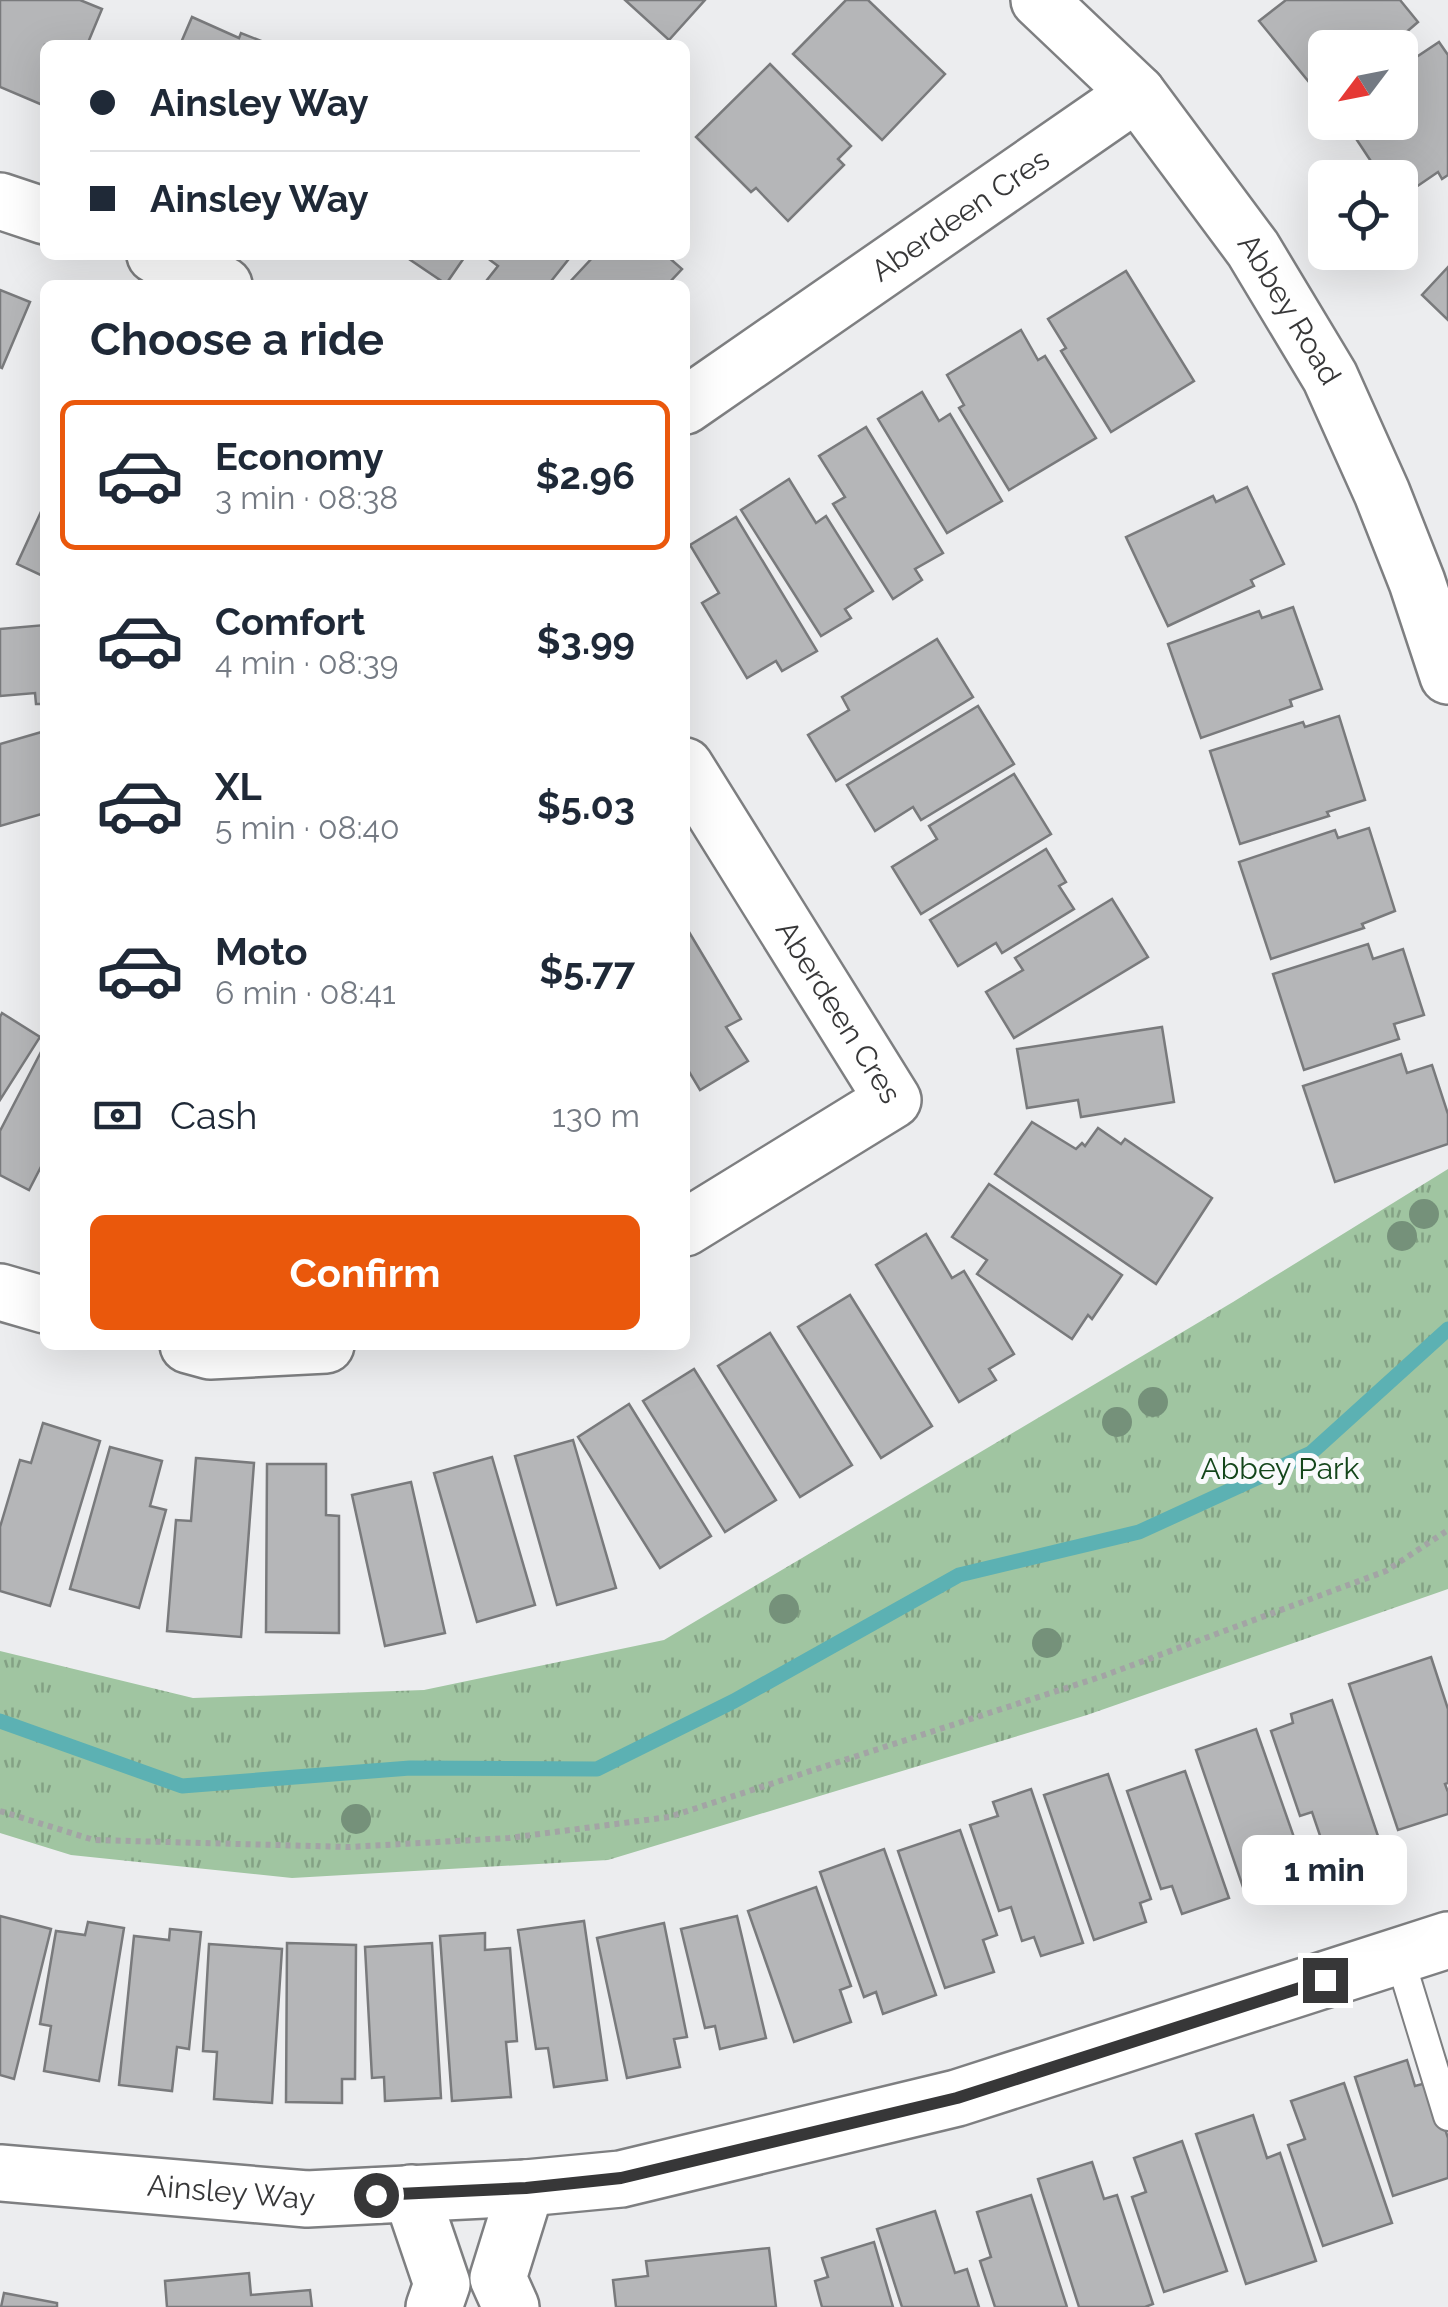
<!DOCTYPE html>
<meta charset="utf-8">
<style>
body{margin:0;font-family:Raleway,sans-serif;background:#f6f6f7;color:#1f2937;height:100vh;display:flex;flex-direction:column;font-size:38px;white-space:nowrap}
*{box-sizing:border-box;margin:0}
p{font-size:32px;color:#747a83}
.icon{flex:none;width:55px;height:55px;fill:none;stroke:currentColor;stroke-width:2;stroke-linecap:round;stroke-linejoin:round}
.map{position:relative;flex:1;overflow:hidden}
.drawer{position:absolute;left:40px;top:280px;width:650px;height:1070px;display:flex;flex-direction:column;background:#fff;border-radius:15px;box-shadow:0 10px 40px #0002}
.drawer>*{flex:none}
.guide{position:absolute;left:40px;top:40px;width:650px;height:220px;border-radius:15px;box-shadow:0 10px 40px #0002;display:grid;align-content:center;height:220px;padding:0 50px;background:#fff}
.needle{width:65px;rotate:238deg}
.tools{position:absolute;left:1308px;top:30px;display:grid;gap:20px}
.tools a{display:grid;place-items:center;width:110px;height:110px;border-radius:15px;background:#fff;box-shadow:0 10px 40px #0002;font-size:50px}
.end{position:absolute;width:45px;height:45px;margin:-22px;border:12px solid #373738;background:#fff;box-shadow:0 0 0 5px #fff}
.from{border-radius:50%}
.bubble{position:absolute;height:70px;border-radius:15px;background:#fff;box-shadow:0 10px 40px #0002;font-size:32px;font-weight:700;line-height:70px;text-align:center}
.guide b{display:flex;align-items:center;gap:35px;height:95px;font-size:38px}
.guide b+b{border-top:2px solid #e0e1e3}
.guide i{width:25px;height:25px;background:#1f2937}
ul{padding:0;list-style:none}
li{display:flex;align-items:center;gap:30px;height:150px;margin:0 20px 15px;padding:0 30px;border:5px solid transparent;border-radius:15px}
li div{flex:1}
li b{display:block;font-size:38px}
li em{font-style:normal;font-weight:700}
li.active{border-color:#ea580c}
li>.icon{width:90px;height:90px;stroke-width:1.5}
h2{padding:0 50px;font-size:45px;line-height:120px}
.pay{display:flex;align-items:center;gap:25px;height:110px;padding:0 50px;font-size:38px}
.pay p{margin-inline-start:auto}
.button{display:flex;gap:20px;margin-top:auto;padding:20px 50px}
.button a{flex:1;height:115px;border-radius:15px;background:#ea580c;color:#fff;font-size:40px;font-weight:700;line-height:115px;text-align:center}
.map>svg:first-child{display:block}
.grass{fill:url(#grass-tufts)}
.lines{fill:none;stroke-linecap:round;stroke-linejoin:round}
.stream{stroke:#5cb1b3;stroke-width:15}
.building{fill:#b5b6b8;stroke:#797a7c;stroke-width:2.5}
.service-casing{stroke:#7e7f81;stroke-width:32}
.minor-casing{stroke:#7e7f81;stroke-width:60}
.tertiary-casing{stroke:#7e7f81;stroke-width:60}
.path{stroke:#a3a4a5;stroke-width:6;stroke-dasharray:5 5;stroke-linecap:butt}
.service{stroke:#fff;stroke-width:28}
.minor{stroke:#fff;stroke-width:55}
.tertiary{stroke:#fff;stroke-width:55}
.tree{fill:#75917a}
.route{stroke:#373738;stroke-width:12}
.labels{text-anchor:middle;stroke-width:10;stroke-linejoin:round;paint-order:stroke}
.street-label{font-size:30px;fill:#373738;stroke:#f9fafc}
.park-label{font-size:30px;fill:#14461b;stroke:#f9fafc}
</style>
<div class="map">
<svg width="1448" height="2307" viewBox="0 0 1448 2307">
<defs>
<pattern id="grass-tufts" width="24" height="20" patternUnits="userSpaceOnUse" patternTransform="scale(2.5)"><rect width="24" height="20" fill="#a0c5a1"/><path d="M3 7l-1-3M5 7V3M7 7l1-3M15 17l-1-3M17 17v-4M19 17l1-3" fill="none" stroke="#83a184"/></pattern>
</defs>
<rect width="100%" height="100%" fill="#ecedef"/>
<!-- grass -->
<path class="grass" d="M1448,1169V1589L1087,1715L608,1860L292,1878L71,1855L0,1833V1651L193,1698L424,1690L664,1640L1233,1302Z"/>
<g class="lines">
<!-- stream -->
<path class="stream" d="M0,1721L182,1786L410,1768L597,1769L734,1701L959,1575L1139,1532L1311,1453L1448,1329"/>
</g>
<!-- building -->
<g class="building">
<path d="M0,0H80L102,9L87,45H45V106L0,87Z"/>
<path d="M625,0H705L669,40Z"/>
<path d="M846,0H868L945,74L882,140L793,54Z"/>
<path d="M1286,0H1400L1418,22L1388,48H1325V88L1318,93L1259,21Z"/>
<path d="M192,17L239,38L241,33L271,45H180Z"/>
<path d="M1439,42L1448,55V175L1442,179L1438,172L1400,198V178H1382L1345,122H1400V68Z"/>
<path d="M770,64L851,146L838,159L844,165L788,221L756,188L751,192L696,137Z"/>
<path d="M403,255H466L446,284Z"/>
<path d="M494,255H572L548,285H483L498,266L490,260Z"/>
<path d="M595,255H666L682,269L667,285H567Z"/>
<path d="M1448,267V320L1422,295Z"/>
<path d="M1126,271L1194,381L1111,432L1061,351L1066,348L1048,319Z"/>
<path d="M0,290L30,302L2,368L0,367Z"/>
<path d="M1021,330L1038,360L1045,356L1096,438L1009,490L959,408L964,405L947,375Z"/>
<path d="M922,392L939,421L950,414L1002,501L947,533L878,419Z"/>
<path d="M866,427L943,553L915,569L922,580L893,599L833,504L845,497L819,456Z"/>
<path d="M789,479L816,523L826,516L873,591L845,609L851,618L821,636L741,510Z"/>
<path d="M1247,487L1284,564L1251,580L1254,586L1168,626L1126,537L1213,496L1216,502Z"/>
<path d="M45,503V577L17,564Z"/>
<path d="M736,517L817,651L782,671L776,661L747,678L702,603L719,593L690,545Z"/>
<path d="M1293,607L1322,689L1290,700L1292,706L1201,738L1168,644L1259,611L1262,618Z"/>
<path d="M45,625V704H36L35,693L0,696V629Z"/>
<path d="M937,639L973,697L836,781L808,735L849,710L842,697Z"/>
<path d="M978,706L1014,764L921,820L913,807L875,831L847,785Z"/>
<path d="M1339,716L1365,800L1327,812L1329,816L1240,844L1210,751L1303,722L1305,727Z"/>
<path d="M45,731V813L0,826V744Z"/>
<path d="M1014,774L1051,834L921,914L892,867L937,839L929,826Z"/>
<path d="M1369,828L1395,911L1362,924L1364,928L1271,959L1239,862L1335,830L1338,838Z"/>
<path d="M1046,849L1066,882L1059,886L1074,909L1002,953L996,943L958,966L930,920Z"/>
<path d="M1112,899L1148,957L1014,1038L986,992L1023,970L1015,958Z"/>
<path d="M689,932L741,1019L726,1027L748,1061L700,1090L685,1065V934Z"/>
<path d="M1368,944L1373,959L1403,949L1424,1015L1394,1024L1399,1039L1304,1070L1273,974Z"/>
<path d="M2,1013L40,1037L0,1100V1017Z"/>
<path d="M1162,1027L1174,1102L1081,1117L1078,1100L1027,1108L1017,1049Z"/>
<path d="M43,1048L45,1159L29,1190L0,1175V1131Z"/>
<path d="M1401,1054L1407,1073L1432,1065L1448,1114V1144L1335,1182L1303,1086Z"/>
<path d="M1032,1122L1076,1149L1082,1143L1085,1146L1098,1128L1121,1144L1125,1139L1212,1198L1156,1284L995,1174Z"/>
<path d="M989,1184L1122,1275L1092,1319L1088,1315L1072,1339L977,1274L987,1260L952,1237Z"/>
<path d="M926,1234L952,1278L964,1271L1014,1354L989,1369L996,1380L959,1402L876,1265Z"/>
<path d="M850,1295L932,1426L881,1458L798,1327Z"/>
<path d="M770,1333L852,1465L800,1497L718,1366Z"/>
<path d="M694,1369L776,1500L725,1532L643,1401Z"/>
<path d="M629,1404L711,1536L660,1568L578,1437Z"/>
<path d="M43,1423L100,1441L50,1606L0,1591V1527L20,1460L31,1463Z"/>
<path d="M573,1440L616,1588L557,1605L515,1456Z"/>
<path d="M110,1447L162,1461L150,1506L166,1510L139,1608L70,1589Z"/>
<path d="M492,1457L535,1605L477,1622L434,1473Z"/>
<path d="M196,1458L254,1463L241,1637L167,1631L176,1520L191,1521Z"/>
<path d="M267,1464H326V1515L339,1516V1633L266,1632Z"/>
<path d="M411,1482L445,1633L385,1646L352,1495Z"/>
<path d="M1431,1657L1448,1709V1783L1445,1784L1448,1792V1814L1398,1830L1349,1684Z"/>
<path d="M1332,1700L1380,1842L1328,1859L1312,1812L1300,1816L1271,1731L1293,1723L1291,1714Z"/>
<path d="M1256,1729L1296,1843L1285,1847L1294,1876L1245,1893L1196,1750Z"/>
<path d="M1185,1771L1229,1898L1182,1914L1172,1886L1161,1889L1127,1791Z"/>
<path d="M1108,1774L1151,1899L1140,1903L1146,1922L1094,1940L1044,1795Z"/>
<path d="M1031,1789L1083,1943L1041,1956L1034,1937L1022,1941L1011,1907L999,1911L970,1825L998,1816L993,1802Z"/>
<path d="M960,1830L997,1935L983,1940L994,1972L945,1988L898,1851Z"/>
<path d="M884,1849L936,1995L883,2014L876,1992L864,1997L820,1872Z"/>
<path d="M816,1887L851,1986L840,1990L851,2022L794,2042L748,1911Z"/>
<path d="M0,1916L51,1929L14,2079L0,2075Z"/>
<path d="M737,1916L766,2038L720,2049L715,2026L705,2028L681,1929Z"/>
<path d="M584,1921L607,2080L554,2087L548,2048L536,2049L518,1930Z"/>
<path d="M88,1922L124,1928L99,2081L44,2071L51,2026L40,2024L56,1931L85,1935Z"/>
<path d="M664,1923L687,2037L674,2039L680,2067L627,2078L597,1938Z"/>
<path d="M170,1929L201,1932L189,2049L177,2047L172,2091L119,2085L134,1936L169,1940Z"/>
<path d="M485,1933V1950L510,1948L517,2041L506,2042L511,2097L452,2101L440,1936Z"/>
<path d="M287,1943L356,1945L355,2079H342V2103L286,2102Z"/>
<path d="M432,1943L441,2098L385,2101L384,2077L372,2078L365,1947Z"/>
<path d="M209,1944L282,1949L272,2103L214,2099L217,2052L203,2051Z"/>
<path d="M1407,2060L1415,2086L1430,2082L1448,2138V2178L1393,2196L1355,2077Z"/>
<path d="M1344,2083L1392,2223L1323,2246L1288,2145L1305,2139L1291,2101Z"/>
<path d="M1253,2115L1267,2158L1280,2153L1316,2261L1246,2284L1196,2134Z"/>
<path d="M1182,2141L1227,2271L1164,2292L1132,2197L1146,2192L1134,2158Z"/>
<path d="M1092,2162L1104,2199L1117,2195L1153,2304L1145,2307H1079L1038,2179Z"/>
<path d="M1031,2195L1067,2307H995L980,2261L991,2257L977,2212Z"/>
<path d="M935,2211L955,2273L967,2269L979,2307H902L877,2229Z"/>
<path d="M874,2242L893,2307H822L815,2281L828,2277L822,2258Z"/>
<path d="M769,2248L776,2307H616L613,2280L648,2276L646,2261Z"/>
<path d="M249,2273L251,2295L310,2290L312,2307H167L165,2281Z"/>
<path d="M4,2293L57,2303V2307H1Z"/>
</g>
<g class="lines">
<defs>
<path id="service" d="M1399,1956L1448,2116"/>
<g id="minor">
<path d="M0,201L45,216"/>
<path d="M155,255L224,285"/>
<path id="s1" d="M685,406L1137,93"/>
<path id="s2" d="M685,766L893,1100L685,1228"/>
<path d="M0,1292L45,1305"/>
<path d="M188,1345L210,1351L326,1345"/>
<path id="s3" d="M0,2173L307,2199L526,2188L621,2179L957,2098L1448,1940"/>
<path d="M411,2193L442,2284L434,2307"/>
<path d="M511,2307L498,2278L526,2188"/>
</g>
<g id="tertiary">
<path id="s4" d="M1039,0L1137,93L1253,249L1330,377L1382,493L1417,582L1448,676"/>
</g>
</defs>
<!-- service casing -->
<use href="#service" class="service-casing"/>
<!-- minor casing -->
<use href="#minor" class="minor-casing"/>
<!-- tertiary casing -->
<use href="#tertiary" class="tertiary-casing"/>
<!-- path -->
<path class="path" d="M0,1811L94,1840L349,1847L509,1838L669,1817L1103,1676L1386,1571L1448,1530"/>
<!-- service -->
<use href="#service" class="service"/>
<!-- minor -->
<use href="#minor" class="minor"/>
<!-- tertiary -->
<use href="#tertiary" class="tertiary"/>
</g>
<!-- trees -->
<g class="tree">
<circle cx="1424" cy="1214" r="15"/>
<circle cx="1402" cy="1236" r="15"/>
<circle cx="1153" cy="1402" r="15"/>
<circle cx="1117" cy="1422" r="15"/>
<circle cx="784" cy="1609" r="15"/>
<circle cx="1047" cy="1643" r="15"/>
<circle cx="356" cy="1819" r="15"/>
</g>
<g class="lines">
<!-- route -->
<path class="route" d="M376,2195L526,2188L621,2178L957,2098L1325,1980"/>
</g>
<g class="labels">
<!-- street labels -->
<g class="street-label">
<text dy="10" stroke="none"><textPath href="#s1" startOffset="335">Aberdeen Cres</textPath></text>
<text dy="10" stroke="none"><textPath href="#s4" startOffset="400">Abbey Road</textPath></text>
<text dy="10" stroke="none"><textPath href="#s2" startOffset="290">Aberdeen Cres</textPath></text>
<text dy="10" stroke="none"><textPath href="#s3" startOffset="232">Ainsley Way</textPath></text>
</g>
<!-- park labels -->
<g class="park-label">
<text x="1280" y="1479">Abbey Park</text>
</g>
</g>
</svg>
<div class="tools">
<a><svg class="needle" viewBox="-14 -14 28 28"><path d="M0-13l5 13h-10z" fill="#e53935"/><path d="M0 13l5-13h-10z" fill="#747a83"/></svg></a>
<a><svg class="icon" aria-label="locate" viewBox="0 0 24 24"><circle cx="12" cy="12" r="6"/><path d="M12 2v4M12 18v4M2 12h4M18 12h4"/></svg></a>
</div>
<i class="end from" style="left:376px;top:2195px"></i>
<i class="end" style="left:1325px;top:1980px"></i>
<div class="bubble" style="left:1242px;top:1835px;width:165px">1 min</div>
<div class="guide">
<b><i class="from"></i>Ainsley Way</b>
<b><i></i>Ainsley Way</b>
</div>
<section class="drawer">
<h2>Choose a ride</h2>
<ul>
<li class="active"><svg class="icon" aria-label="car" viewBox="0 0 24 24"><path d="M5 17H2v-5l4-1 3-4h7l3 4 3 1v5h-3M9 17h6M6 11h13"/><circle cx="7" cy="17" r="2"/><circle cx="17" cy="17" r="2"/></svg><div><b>Economy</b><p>3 min · 08:38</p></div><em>$2.96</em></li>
<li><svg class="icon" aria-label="car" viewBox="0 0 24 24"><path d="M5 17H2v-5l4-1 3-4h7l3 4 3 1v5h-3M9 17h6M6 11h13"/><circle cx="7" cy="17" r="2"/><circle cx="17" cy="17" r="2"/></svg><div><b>Comfort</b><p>4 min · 08:39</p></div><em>$3.99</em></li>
<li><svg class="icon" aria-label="car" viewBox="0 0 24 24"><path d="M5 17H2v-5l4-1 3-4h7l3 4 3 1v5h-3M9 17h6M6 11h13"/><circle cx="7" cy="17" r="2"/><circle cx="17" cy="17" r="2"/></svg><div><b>XL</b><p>5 min · 08:40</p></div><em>$5.03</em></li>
<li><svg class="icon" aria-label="car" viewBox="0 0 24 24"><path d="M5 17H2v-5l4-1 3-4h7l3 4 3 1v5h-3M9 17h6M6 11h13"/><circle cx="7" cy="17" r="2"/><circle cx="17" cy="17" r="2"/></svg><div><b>Moto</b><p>6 min · 08:41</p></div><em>$5.77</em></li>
</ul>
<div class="pay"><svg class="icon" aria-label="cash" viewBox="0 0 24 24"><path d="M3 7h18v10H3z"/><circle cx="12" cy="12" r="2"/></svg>Cash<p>130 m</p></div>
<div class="button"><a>Confirm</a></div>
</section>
</div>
